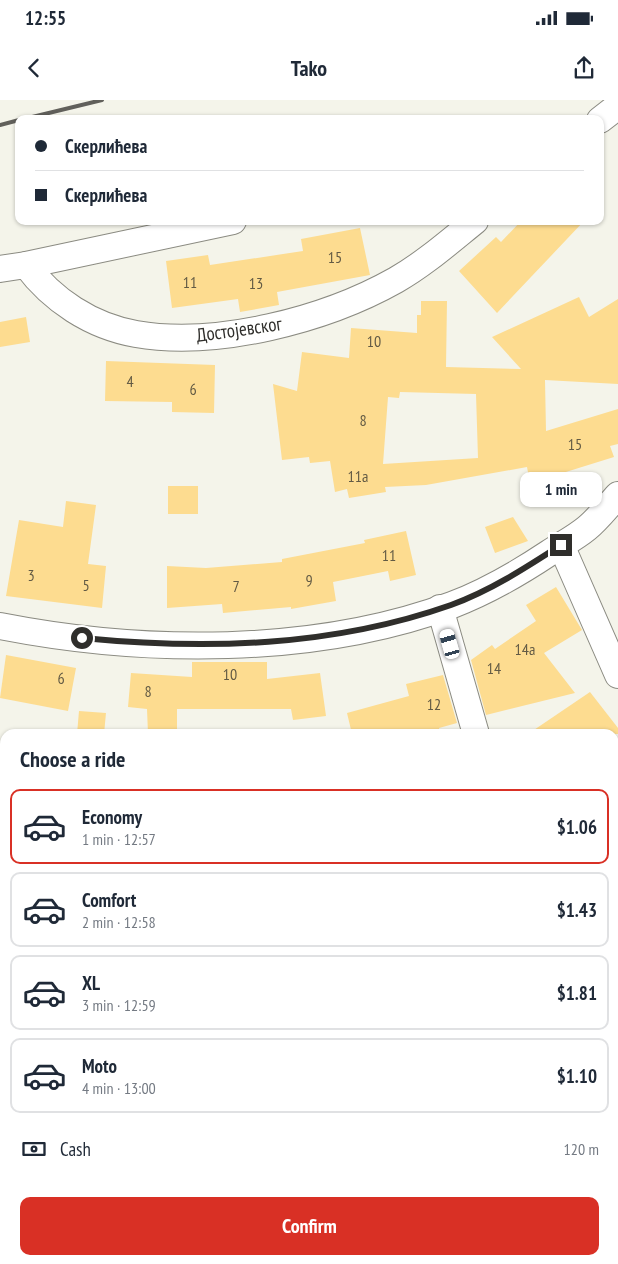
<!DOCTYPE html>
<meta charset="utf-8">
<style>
body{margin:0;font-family:"PT Sans Narrow",sans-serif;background:#f2f2f3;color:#1f2937;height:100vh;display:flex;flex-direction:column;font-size:19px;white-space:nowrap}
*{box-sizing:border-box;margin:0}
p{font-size:16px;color:#747a83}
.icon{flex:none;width:28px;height:28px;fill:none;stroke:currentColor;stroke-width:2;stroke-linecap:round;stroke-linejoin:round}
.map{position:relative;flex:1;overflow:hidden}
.details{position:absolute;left:0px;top:629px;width:619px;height:536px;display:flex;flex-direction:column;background:#fff;border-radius:15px 15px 0 0;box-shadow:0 1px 4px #0004}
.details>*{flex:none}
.hud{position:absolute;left:15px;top:15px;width:589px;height:110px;border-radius:10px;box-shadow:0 1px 4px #0004;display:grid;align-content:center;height:110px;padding:0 20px;background:#fff}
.end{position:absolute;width:22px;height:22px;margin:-11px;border:6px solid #2f2e2b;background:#fff;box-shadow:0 0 0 2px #fff}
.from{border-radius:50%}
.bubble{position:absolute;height:35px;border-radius:10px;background:#fff;box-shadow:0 1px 4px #0004;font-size:16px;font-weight:700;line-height:35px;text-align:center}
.car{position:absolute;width:15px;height:30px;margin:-15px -8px;border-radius:6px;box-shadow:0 0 4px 1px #0007;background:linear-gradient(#fff 24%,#345 0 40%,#fff 0 76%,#345 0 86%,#fff 0)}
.hud b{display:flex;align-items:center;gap:18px;height:48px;font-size:19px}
.hud b+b{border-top:1px solid #e0e1e3}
.hud i{width:12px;height:12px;background:#1f2937}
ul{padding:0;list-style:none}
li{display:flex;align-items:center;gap:15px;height:75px;margin:0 10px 8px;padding:0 10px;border:2px solid #e0e1e3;border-radius:10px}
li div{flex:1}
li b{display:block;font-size:19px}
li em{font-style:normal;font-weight:700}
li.current{border-color:#d93025}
li>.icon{width:45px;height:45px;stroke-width:1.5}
h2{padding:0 20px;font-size:22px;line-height:60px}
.pay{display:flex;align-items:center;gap:12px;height:55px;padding:0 20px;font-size:19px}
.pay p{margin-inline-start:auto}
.button{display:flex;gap:10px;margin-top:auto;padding:10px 20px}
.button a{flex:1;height:58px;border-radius:10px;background:#d93025;color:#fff;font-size:20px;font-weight:700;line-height:58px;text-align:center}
.status{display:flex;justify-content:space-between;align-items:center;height:35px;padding:0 25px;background:#fff;direction:ltr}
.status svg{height:14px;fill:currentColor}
header{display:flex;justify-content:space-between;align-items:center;height:65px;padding:0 20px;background:#fff;font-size:22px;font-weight:700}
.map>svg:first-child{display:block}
.water{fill:#aeedb3;stroke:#88b48a}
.building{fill:#fddc90;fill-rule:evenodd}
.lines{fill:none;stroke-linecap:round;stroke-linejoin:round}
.street-casing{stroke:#8b8b82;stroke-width:28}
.street{stroke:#fff;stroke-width:26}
.rail{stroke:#61605b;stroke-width:4}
.route{stroke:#2f2e2b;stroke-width:6}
.labels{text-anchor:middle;stroke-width:4;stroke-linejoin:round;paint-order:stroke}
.number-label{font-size:16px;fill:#625a44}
.street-label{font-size:19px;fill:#2f2e2b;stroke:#fffffe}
</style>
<div class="status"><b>12:55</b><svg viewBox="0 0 49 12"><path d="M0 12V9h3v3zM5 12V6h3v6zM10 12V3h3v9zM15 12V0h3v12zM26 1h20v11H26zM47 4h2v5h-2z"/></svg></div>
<header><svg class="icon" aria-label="back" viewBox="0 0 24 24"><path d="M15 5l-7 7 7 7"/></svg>Tako<svg class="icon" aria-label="share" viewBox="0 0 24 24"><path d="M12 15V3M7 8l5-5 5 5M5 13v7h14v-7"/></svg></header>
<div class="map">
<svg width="618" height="1164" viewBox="0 0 618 1164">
<rect width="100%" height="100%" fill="#f4f4ea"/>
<!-- water -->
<g class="water">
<path d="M618,907V997L614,999V910Z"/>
<path d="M0,1009H5V1083L0,1082Z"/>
</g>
<!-- building -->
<g class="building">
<path d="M521,121H584L497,213L459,171L496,137L501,142Z"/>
<path d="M360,128L370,175L277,192L279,205L240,212L238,199L172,208L166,161L208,155L210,165L303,151L301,139Z"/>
<path d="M579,197L589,217L618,199V284L545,280L546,331L618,309V344L610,346L614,357L553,376L529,378L527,367L426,385L385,387L386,392L349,398L347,389L335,392L330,361L310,363L309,357L282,360L273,284L297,291L302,252L349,258L351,228L417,233V215H421V201H447L446,267L521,269L492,237ZM400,292L476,294L478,358L383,364L388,297L399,298Z"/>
<path d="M26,217L30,242L0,247V222Z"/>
<path d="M106,261L215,265L214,313L172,312V302L105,301Z"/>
<rect x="168" y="386" width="30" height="28"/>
<path d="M66,401L96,405L88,464L106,466L102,508L6,496L19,420L63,427Z"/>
<path d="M513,417L528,441L495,453L485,427Z"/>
<path d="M406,431L416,475L390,481L388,471L333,482L336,501L291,509V507L223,513L222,504L167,508V466L206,468L282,462V459L365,443L364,440Z"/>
<path d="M556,487L582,530L544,553L575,593L486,615L471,560L492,545L495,549L536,521L526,505Z"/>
<path d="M6,555L76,568L68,611L0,598Z"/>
<path d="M192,562H267V579L320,573L326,616L293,620L291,609H177V634H148L147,609L128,607L131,573L192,577Z"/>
<path d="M443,575L457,623L439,628L440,634H352L347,613L409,596L406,584Z"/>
<path d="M590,592L618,628V634H528Z"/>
<path d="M79,611L106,613L104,634H77Z"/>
</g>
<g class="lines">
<defs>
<g id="street">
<path d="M600,20L618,6"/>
<path d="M26,165L233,121"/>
<path d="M0,169L26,165C52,200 91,226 136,234C216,248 325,220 396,180C424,164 449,142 475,121"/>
<path d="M561,445L618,575"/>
<path d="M440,508L476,634"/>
<path d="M0,526C143,554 314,556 452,505C486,492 519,473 549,453C561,445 575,438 587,428C598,419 608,406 618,395"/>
<path d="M614,781L618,777"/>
<path d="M0,782H5"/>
</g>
</defs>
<!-- street casing -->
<use href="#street" class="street-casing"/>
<!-- street -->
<use href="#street" class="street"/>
<!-- rail -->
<g class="rail">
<path d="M24,19L102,0"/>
<path d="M0,25L19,20"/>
</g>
</g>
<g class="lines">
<!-- route -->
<path class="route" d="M82,538C206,550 332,547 451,505C490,491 527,467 561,445"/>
</g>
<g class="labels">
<!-- number labels -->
<g class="number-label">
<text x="335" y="163">15</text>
<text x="190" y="188">11</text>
<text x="256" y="189">13</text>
<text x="374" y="247">10</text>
<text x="130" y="287">4</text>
<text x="193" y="295">6</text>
<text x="363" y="326">8</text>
<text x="575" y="350">15</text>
<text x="358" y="382">11a</text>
<text x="389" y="461">11</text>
<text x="31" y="481">3</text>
<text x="309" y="486">9</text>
<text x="86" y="491">5</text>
<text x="236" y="492">7</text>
<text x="525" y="555">14a</text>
<text x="494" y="574">14</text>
<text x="230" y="580">10</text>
<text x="61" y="584">6</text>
<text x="148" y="597">8</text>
<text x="434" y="610">12</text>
</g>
<!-- street labels -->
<g class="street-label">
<text transform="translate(239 229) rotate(-8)" y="7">Достојевског</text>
</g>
</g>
</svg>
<i class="end from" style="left:82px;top:538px"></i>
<i class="end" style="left:561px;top:445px"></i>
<div class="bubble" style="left:520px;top:372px;width:82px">1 min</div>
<i class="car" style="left:450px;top:544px;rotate:344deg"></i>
<div class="hud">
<b><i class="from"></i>Скерлићева</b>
<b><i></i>Скерлићева</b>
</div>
<section class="details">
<h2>Choose a ride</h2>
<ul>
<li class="current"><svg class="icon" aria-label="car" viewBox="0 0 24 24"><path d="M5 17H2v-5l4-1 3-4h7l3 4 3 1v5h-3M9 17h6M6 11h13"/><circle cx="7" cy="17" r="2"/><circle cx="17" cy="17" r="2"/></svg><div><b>Economy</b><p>1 min · 12:57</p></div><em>$1.06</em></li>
<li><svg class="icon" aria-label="car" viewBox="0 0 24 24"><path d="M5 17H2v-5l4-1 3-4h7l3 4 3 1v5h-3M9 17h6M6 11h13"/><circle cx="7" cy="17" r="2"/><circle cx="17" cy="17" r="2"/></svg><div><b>Comfort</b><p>2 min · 12:58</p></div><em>$1.43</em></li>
<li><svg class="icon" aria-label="car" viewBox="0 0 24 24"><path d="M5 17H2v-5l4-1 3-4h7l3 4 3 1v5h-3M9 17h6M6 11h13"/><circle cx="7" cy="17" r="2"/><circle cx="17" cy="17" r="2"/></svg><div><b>XL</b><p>3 min · 12:59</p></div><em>$1.81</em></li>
<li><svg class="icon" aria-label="car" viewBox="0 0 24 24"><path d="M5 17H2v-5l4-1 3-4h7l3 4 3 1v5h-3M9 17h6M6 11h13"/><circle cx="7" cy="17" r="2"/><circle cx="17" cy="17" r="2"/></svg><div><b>Moto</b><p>4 min · 13:00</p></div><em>$1.10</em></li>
</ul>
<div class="pay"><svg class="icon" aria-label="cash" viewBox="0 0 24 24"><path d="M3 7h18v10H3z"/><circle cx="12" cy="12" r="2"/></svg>Cash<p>120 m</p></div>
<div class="button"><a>Confirm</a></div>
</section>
</div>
